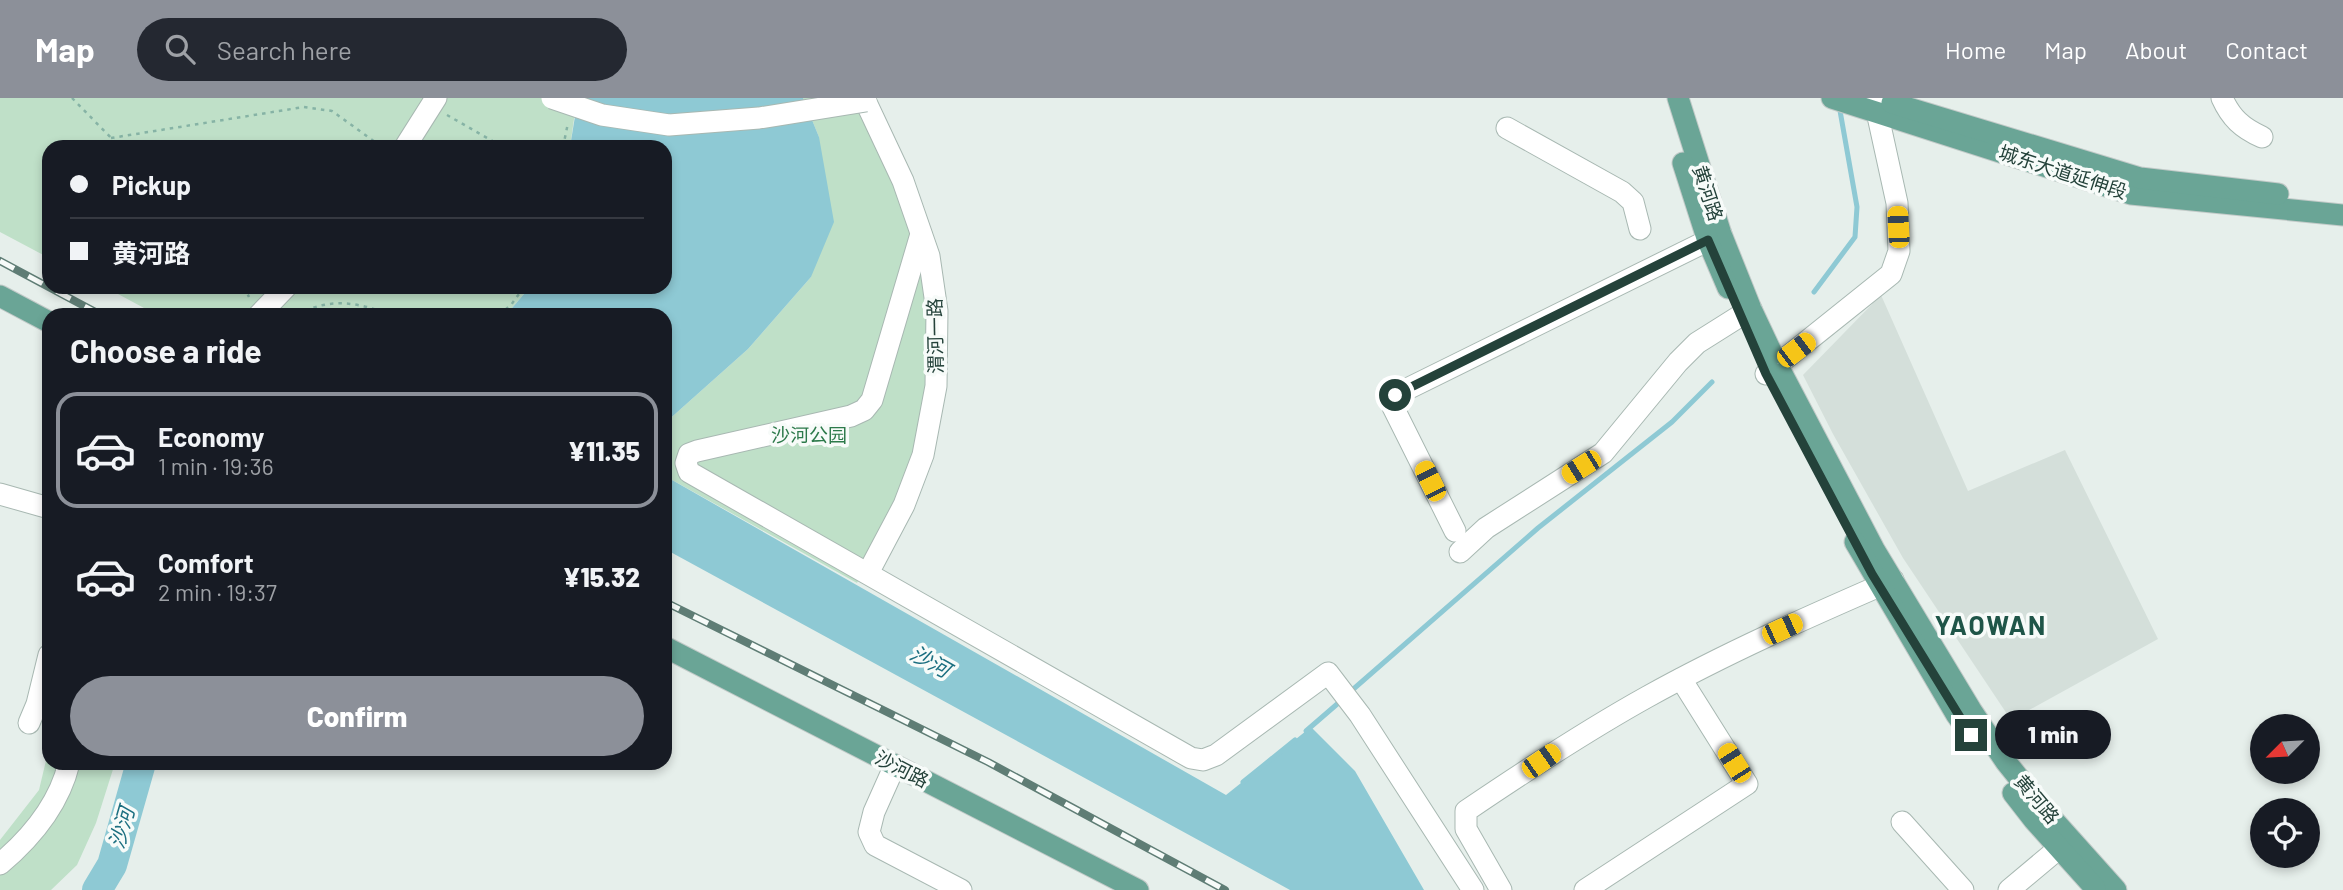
<!DOCTYPE html>
<meta charset="utf-8">
<style>
body{margin:0;font-family:Barlow,"Noto Sans SC",sans-serif;background:#242831;color:#f1f3f6;height:100vh;display:flex;flex-direction:column;font-size:26px;white-space:nowrap}
*{box-sizing:border-box;margin:0}
p{font-size:23px;color:#9ea1a6}
.icon{flex:none;width:38px;height:38px;fill:none;stroke:currentColor;stroke-width:2;stroke-linecap:round;stroke-linejoin:round}
.map{position:relative;flex:1;overflow:hidden}
.sheet{position:absolute;left:42px;top:210px;width:630px;height:462px;display:flex;flex-direction:column;background:#171b24;border-radius:21px;box-shadow:0 4px 10px #0003}
.sheet>*{flex:none}
.guide{position:absolute;left:42px;top:42px;width:630px;height:154px;border-radius:21px;box-shadow:0 4px 10px #0003;display:grid;align-content:center;height:154px;padding:0 28px;background:#171b24}
.needle{width:46px;rotate:246deg}
.tools{position:absolute;left:2250px;top:616px;display:grid;gap:14px}
.tools a{display:grid;place-items:center;width:70px;height:70px;border-radius:50%;background:#171b24;box-shadow:0 4px 10px #0003;font-size:35px}
.end{position:absolute;width:32px;height:32px;margin:-16px;border:9px solid #24423a;background:#fff;box-shadow:0 0 0 4px #fff}
.from{border-radius:50%}
.bubble{position:absolute;height:49px;border-radius:24px;background:#171b24;box-shadow:0 4px 10px #0003;font-size:23px;font-weight:800;line-height:49px;text-align:center}
.car{position:absolute;width:21px;height:42px;margin:-21px -10px;border-radius:9px;box-shadow:0 0 5px 2px #0007;background:linear-gradient(#f5c518 24%,#345 0 40%,#f5c518 0 76%,#345 0 86%,#f5c518 0)}
.guide b{display:flex;align-items:center;gap:24px;height:66px;font-size:26px}
.guide b+b{border-top:2px solid #363941}
.guide i{width:18px;height:18px;background:#f1f3f6}
ul{padding:0;list-style:none}
li{display:flex;align-items:center;gap:21px;height:116px;margin:0 14px 10px;padding:0 14px;border:4px solid transparent;border-radius:21px}
li div{flex:1}
li b{display:block;font-size:26px}
li em{font-style:normal;font-weight:800}
li.on{border-color:#8c9099}
li>.icon{width:63px;height:63px;stroke-width:1.5}
h2{padding:0 28px;font-size:32px;line-height:84px}
.action{display:flex;gap:14px;margin-top:auto;padding:14px 28px}
.action a{flex:1;height:80px;border-radius:42px;background:#8c9099;color:#fff;font-size:28px;font-weight:800;line-height:80px;text-align:center}
header{display:flex;align-items:center;gap:42px;box-sizing:border-box;height:98px;padding:0 35px;background:#8c9099;color:#fff}
header strong{font-size:33px}
nav{display:flex;gap:38px;margin-inline-start:auto;font-size:24px}
.search{width:490px;height:63px;background:#242831;display:flex;align-items:center;gap:18px;box-sizing:border-box;padding:0 24px;border-radius:38px;color:#9ea1a6;font-size:26px}
.map>svg:first-child{display:block}
.built{fill:#d4dfda}
.green{fill:#bfe0c8}
.water{fill:#8ec9d4}
.lines{fill:none;stroke-linecap:round;stroke-linejoin:round}
.stream{stroke:#8ec9d4;stroke-width:5}
.river{stroke:#8ec9d4;stroke-width:30}
.minor-casing{stroke:#a8b8b2;stroke-width:23}
.major-casing{stroke:#c2cac8;stroke-width:23}
.path{stroke:#86b3a5;stroke-width:2.5;stroke-dasharray:3.5 5;stroke-linecap:butt}
.minor{stroke:#fff;stroke-width:21}
.major{stroke:#6aa596;stroke-width:21}
.rail-casing{stroke:#5f7d75;stroke-width:8}
.rail{stroke:#f7fbf9;stroke-width:5;stroke-dasharray:16;stroke-linecap:butt}
.minor-bridge-casing{stroke:#a8b8b2;stroke-width:23;stroke-linecap:butt}
.minor-bridge{stroke:#fff;stroke-width:21}
.route{stroke:#24423a;stroke-width:9}
.labels{text-anchor:middle;stroke-width:7;stroke-linejoin:round;paint-order:stroke}
.street-label{font-size:19px;fill:#24423a;stroke:#f7fbf9}
.park-label{font-size:19px;fill:#2d7a4b;stroke:#f7fbf9}
.water-label{font-size:21px;font-style:italic;fill:#1c6f80;stroke:#f7fbf9}
.district-label{font-size:26px;font-weight:bold;letter-spacing:2px;fill:#1f5548;stroke:#f7fbf9}
</style>
<header>
<strong>Map</strong>
<div class="search"><svg class="icon" aria-label="search" viewBox="0 0 24 24"><circle cx="10" cy="10" r="6"/><path d="M15 15l6 6"/></svg>Search here</div>
<nav><a>Home</a><a>Map</a><a>About</a><a>Contact</a></nav>
</header>
<div class="map">
<svg width="2343" height="792" viewBox="0 0 2343 792">
<rect width="100%" height="100%" fill="#e6efeb"/>
<!-- built -->
<path class="built" d="M1881,197L1968,393L2065,352L2158,541L2011,622L1903,460L1833,336L1803,277Z"/>
<!-- green -->
<g class="green">
<path d="M0,0H577L570,49H49V160L0,134Z"/>
<path d="M803,0H858L913,136L930,212L929,282L920,336L899,403L857,485L665,378V325L748,251L811,179L819,39Z"/>
<path d="M105,189H530L506,217H356L350,214L330,217H157Z"/>
<path d="M49,650V665H115L96,725L77,767L51,792H0V742L39,692Z"/>
</g>
<!-- water -->
<g class="water">
<path d="M578,0H803L819,39L834,124L811,179L748,251L665,325V217H506L530,189H665V49H570Z"/>
<path d="M665,378L1226,697L1311,629L1355,673L1424,792H1290L665,451Z"/>
</g>
<g class="lines">
<!-- stream -->
<g class="stream">
<path d="M1814,194L1855,139L1857,109L1839,7"/>
<path d="M1350,594L1538,430L1672,324L1712,284"/>
<path d="M1306,633L1343,601"/>
<path d="M1243,684L1295,642"/>
</g>
<!-- river -->
<path class="river" d="M97,792L112,767L141,665"/>
<defs>
<g id="minor">
<path d="M864,0L903,83L929,158L937,213L936,288L923,357L904,407L868,475"/>
<path d="M2222,0C2231,20 2242,30 2262,39"/>
<path d="M1507,30L1622,94L1633,104L1640,131"/>
<path d="M405,49L436,0"/>
<path d="M921,136L872,302L864,312L851,318L697,353L689,356L686,365L689,374L1191,660L1203,662L1216,657L1328,575L1360,617L1473,792"/>
<path d="M259,217L286,189"/>
<path d="M1766,276L1891,176L1899,153L1897,105L1874,0"/>
<path d="M0,396L49,410"/>
<path d="M1455,433L1393,309L1395,297L1721,136"/>
<path d="M1460,454L1486,430L1603,355L1678,264L1697,245L1751,211"/>
<path d="M29,625L37,606L49,557"/>
<path d="M895,667L874,714L869,734L875,747L961,792"/>
<path d="M1902,724L1963,792"/>
<path d="M0,766C32,739 59,707 69,665"/>
<path d="M1501,792L1466,731V713C1525,673 1584,634 1647,599C1726,555 1810,518 1893,482"/>
<path d="M1585,792L1747,686L1681,581"/>
<path d="M2009,792L2070,741"/>
</g>
<g id="major">
<path d="M1678,0L1721,136L1751,211L1777,266L1875,453L1971,612L2006,664L2047,715L2116,792"/>
<path d="M1832,0L2131,96L2343,117"/>
<path d="M1892,5L2140,80L2278,96"/>
<path d="M1683,65L1708,143L1728,190"/>
<path d="M0,198L49,224"/>
<path d="M1855,444L1956,616L1974,641"/>
<path d="M665,549L1138,792"/>
<path d="M2013,695L2034,722L2095,790"/>
</g>
</defs>
<!-- minor casing -->
<use href="#minor" class="minor-casing"/>
<!-- major casing -->
<use href="#major" class="major-casing"/>
<!-- path -->
<g class="path">
<path d="M72,0L120,49"/>
<path d="M447,17L503,49"/>
<path d="M111,40L304,9L332,13L382,49"/>
<path d="M563,49L568,25"/>
<path d="M244,189L249,199"/>
<path d="M418,189L432,193L456,189"/>
<path d="M298,217C328,199 359,204 390,217"/>
<path d="M499,217L511,207L524,189"/>
</g>
<!-- minor -->
<use href="#minor" class="minor"/>
<!-- major -->
<use href="#major" class="major"/>
<defs>
<g id="rail">
<path d="M0,163L101,217"/>
<path d="M665,504L988,664L1225,792"/>
</g>
</defs>
<!-- rail casing -->
<use href="#rail" class="rail-casing"/>
<!-- rail -->
<use href="#rail" class="rail"/>
<defs>
<path id="minor-bridge" d="M552,0L602,17L669,27L759,20L866,3"/>
</defs>
<!-- minor-bridge casing -->
<use href="#minor-bridge" class="minor-bridge-casing"/>
<!-- minor-bridge -->
<use href="#minor-bridge" class="minor-bridge"/>
</g>
<g class="lines">
<!-- route -->
<path class="route" d="M1395,297L1708,142L1766,276L1872,476L1971,637"/>
</g>
<g class="labels">
<!-- street labels -->
<g class="street-label">
<text transform="translate(2063 74) rotate(18)" y="7">城东大道延伸段</text>
<text transform="translate(1708 95) rotate(72)" y="7">黄河路</text>
<text transform="translate(935 238) rotate(-91)" y="7">渭河一路</text>
<text transform="translate(902 671) rotate(27)" y="7">沙河路</text>
<text transform="translate(2037 701) rotate(50)" y="7">黄河路</text>
</g>
<!-- park labels -->
<g class="park-label">
<text x="809" y="344">沙河公园</text>
</g>
<!-- water labels -->
<g class="water-label">
<text transform="translate(930 564) rotate(29)" y="7">沙河</text>
<text transform="translate(122 730) rotate(-74)" y="7">沙河</text>
</g>
<!-- district labels -->
<g class="district-label">
<text x="1991" y="537">YAOWAN</text>
</g>
</g>
</svg>
<div class="tools">
<a><svg class="needle" viewBox="-14 -14 28 28"><path d="M0-13l5 13h-10z" fill="#e53935"/><path d="M0 13l5-13h-10z" fill="#9ea1a6"/></svg></a>
<a><svg class="icon" aria-label="locate" viewBox="0 0 24 24"><circle cx="12" cy="12" r="6"/><path d="M12 2v4M12 18v4M2 12h4M18 12h4"/></svg></a>
</div>
<i class="end from" style="left:1395px;top:297px"></i>
<i class="end" style="left:1971px;top:637px"></i>
<div class="bubble" style="left:1995px;top:612px;width:116px">1 min</div>
<i class="car" style="left:1898px;top:129px;rotate:357deg"></i>
<i class="car" style="left:1796px;top:252px;rotate:53deg"></i>
<i class="car" style="left:1581px;top:369px;rotate:238deg"></i>
<i class="car" style="left:1430px;top:383px;rotate:334deg"></i>
<i class="car" style="left:1782px;top:531px;rotate:65deg"></i>
<i class="car" style="left:1541px;top:663px;rotate:55deg"></i>
<i class="car" style="left:1734px;top:665px;rotate:328deg"></i>
<div class="guide">
<b><i class="from"></i>Pickup</b>
<b><i></i>黄河路</b>
</div>
<section class="sheet">
<h2>Choose a ride</h2>
<ul>
<li class="on"><svg class="icon" aria-label="car" viewBox="0 0 24 24"><path d="M5 17H2v-5l4-1 3-4h7l3 4 3 1v5h-3M9 17h6M6 11h13"/><circle cx="7" cy="17" r="2"/><circle cx="17" cy="17" r="2"/></svg><div><b>Economy</b><p>1 min · 19:36</p></div><em>¥11.35</em></li>
<li><svg class="icon" aria-label="car" viewBox="0 0 24 24"><path d="M5 17H2v-5l4-1 3-4h7l3 4 3 1v5h-3M9 17h6M6 11h13"/><circle cx="7" cy="17" r="2"/><circle cx="17" cy="17" r="2"/></svg><div><b>Comfort</b><p>2 min · 19:37</p></div><em>¥15.32</em></li>
</ul>
<div class="action"><a>Confirm</a></div>
</section>
</div>
